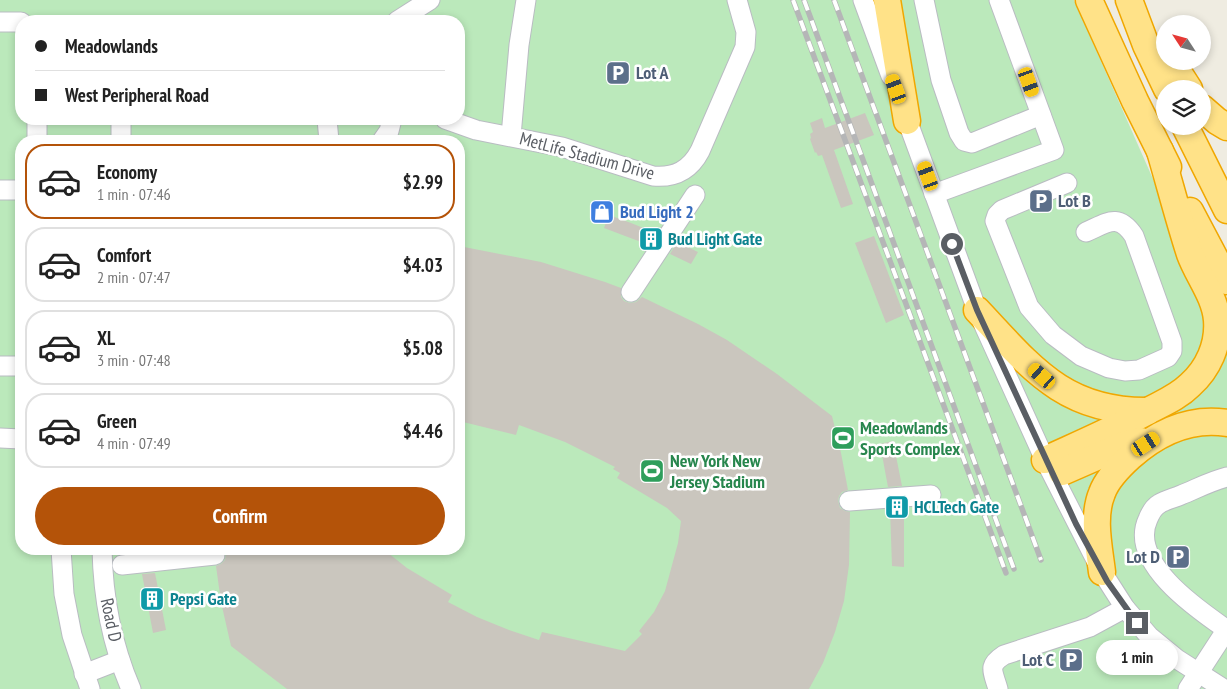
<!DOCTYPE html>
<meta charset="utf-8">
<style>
body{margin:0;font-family:"PT Sans Narrow",sans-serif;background:#f2f2f2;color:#222;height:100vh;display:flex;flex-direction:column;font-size:19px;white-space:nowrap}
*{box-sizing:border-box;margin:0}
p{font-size:16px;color:#767676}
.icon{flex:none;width:28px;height:28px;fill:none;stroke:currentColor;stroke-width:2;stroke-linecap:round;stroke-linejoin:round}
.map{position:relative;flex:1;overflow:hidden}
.details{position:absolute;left:15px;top:135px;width:450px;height:420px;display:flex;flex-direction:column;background:#fff;border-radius:20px;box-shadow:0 2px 8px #0003}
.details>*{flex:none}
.banner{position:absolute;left:15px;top:15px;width:450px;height:110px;border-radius:20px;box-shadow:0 2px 8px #0003;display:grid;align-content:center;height:110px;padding:0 20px;background:#fff}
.needle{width:32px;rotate:306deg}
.controls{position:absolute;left:1156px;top:15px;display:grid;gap:10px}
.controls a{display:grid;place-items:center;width:55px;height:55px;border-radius:50%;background:#fff;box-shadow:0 2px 8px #0003;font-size:25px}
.end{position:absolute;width:22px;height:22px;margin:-11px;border:6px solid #5a5e64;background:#fff;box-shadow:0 0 0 2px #fff}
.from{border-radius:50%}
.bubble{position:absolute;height:35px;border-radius:18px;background:#fff;box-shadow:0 2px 8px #0003;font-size:16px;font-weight:800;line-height:35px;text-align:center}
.car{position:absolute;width:15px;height:30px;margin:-15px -8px;border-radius:6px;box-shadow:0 0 4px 1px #0007;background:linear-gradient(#f5c518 24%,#345 0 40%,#f5c518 0 76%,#345 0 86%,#f5c518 0)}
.banner b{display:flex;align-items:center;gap:18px;height:48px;font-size:19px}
.banner b+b{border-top:1px solid #e0e0e0}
.banner i{width:12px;height:12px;background:#222}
ul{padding:9px 0 0;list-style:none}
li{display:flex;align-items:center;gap:15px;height:75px;margin:0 10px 8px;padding:0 10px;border:2px solid #e0e0e0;border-radius:20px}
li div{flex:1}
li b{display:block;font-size:19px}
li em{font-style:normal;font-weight:800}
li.current{border-color:#b45309}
li>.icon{width:45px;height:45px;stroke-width:1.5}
.cta{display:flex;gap:10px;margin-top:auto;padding:10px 20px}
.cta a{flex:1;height:58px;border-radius:30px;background:#b45309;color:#fff;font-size:20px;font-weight:800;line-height:58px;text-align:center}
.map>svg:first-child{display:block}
.green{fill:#bbe9bb;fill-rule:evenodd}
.building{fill:#cac6be}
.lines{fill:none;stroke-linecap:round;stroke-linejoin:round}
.minor-casing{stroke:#b9bcc2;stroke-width:21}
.highway-casing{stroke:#f0a700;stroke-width:29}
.minor{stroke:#fff;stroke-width:19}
.highway{stroke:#ffe288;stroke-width:26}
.rail-casing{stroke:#b5b6b7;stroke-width:5.5}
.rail{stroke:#fff;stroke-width:4;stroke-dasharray:11;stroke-linecap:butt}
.route{stroke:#5a5e64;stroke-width:6}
.labels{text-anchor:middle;stroke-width:5;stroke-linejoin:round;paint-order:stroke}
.service-label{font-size:18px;font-weight:bold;fill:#4e5e75;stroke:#fff;text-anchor:start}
.street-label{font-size:18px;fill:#5a5e64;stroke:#fff}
.shop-label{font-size:18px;font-weight:bold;fill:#366cbe;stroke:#fff;text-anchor:start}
.culture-label{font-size:18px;font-weight:bold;fill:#0d838f;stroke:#fff;text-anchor:start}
.leisure-label{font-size:18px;font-weight:bold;fill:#27864d;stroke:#fff;text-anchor:start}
</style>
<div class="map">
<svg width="1227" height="689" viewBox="0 0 1227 689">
<rect width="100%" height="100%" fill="#efece1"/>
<!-- green -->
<path class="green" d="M0,0H1074L1187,256L1227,327V689H0ZM21,21H459V119H21ZM21,141H459V549H21Z"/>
<!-- building -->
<g class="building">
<path d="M865,113L874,135L834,150L853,204L841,208L822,155L818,156L816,152L815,153L810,139L811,138L810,134L813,132L810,123L822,118L825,128Z"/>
<path d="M609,215L631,223L656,233L649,245L604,228Z"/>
<path d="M874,236L904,315L886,323L855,243Z"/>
<path d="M677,242L698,252L691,264L670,254Z"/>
<path d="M459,246L541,262L605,282L621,288V297L624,301L630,303L636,302L642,297L698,324L727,340L777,374L832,416L841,453L848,490L842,492L839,496L838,501L840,508L845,511L850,512L849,565L844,601L835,632L823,663L809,689H287L231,646L221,602L216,566L221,564L225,560L226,554L224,549H383L407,568L452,595L448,602L477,617L509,630L539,640L542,632L625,651L642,634L639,631L654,612L665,591L678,543L681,521L667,508L617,478L620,473L613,469L615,467L565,442L519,425L516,435L459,421Z"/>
<path d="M893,441L902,486L888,487L880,444Z"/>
<path d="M904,508V567L892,566L890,509Z"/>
<path d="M155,573L166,630L153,633L142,574Z"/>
</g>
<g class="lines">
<defs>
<g id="minor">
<path d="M863,0L891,76"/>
<path d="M924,0L941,80L959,133L964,141L972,143L1041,115"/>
<path d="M397,21L430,0"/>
<path d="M0,22H21"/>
<path d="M903,109L977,310L1045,460L1102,572L1125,608L1149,636L1177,659L1224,689"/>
<path d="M327,119L329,141"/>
<path d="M445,119L476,130L562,147L653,176C675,178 690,170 700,151L745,47L746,32L737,0"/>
<path d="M511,136L519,45L526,0"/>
<path d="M37,141V119"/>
<path d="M121,141V119"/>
<path d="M382,141L389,131L392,119"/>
<path d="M1067,183L1002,210L997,215L995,221L1029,307L1053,335L1081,356L1109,368L1125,371L1139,370L1168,357L1172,351V342L1134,236C1118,212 1107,223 1086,232"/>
<path d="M0,190H21"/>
<path d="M934,194L1054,150L999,0"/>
<path d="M631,292L695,195"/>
<path d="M0,366H21"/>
<path d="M0,438L21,439"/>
<path d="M849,501L931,495"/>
<path d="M61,549L64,594L72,635L90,689"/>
<path d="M102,549C103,597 112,645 131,689"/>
<path d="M122,565L215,555"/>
<path d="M1226,629C1197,609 1128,562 1148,519C1150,514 1154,507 1159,504C1165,500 1174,498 1181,495C1196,489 1211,481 1227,477"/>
<path d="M84,674L120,660"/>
<path d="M998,689C993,671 987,666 1004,655L1090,627L1125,608"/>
<path d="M1188,689L1227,629"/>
</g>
<g id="highway">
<path d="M887,0L907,121"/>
<path d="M1089,0L1135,101L1168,167"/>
<path d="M1129,0L1146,45L1167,89"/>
<path d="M1171,61L1189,89"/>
<path d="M1202,108L1217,121L1227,127"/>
<path d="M1185,126L1227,210"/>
<path d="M1190,211L1227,281"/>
<path d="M977,310C1030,366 1063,412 1148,411"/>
<path d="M1045,460C1080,444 1115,429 1148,411C1163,403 1178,397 1190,385C1208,369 1219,345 1217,320C1215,296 1198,276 1190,254C1179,220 1170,185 1160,151"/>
<path d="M1062,472L1126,444L1141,441"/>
<path d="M1102,572C1099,547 1092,517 1102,493C1107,479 1119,467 1130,457C1157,433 1189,417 1227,423"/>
</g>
</defs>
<!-- minor casing -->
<use href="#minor" class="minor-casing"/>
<!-- highway casing -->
<use href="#highway" class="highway-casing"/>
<!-- minor -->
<use href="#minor" class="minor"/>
<!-- highway -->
<use href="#highway" class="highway"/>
<defs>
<g id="rail">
<path d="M793,0L1006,573"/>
<path d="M804,0L1014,569"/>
<path d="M834,0L1041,560"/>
</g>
</defs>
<!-- rail casing -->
<use href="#rail" class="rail-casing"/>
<!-- rail -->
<use href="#rail" class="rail"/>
</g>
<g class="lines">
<!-- route -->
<path class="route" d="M952,244L977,310L1076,524L1107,581L1137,623"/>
</g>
<!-- icons -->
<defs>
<symbol id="parking-square" viewBox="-11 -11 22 22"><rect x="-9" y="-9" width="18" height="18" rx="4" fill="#5c6f8a" stroke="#fff"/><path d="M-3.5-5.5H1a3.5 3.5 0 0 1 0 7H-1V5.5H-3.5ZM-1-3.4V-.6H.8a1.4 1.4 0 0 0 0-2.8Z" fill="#fff"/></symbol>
<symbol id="shop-square" viewBox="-11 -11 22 22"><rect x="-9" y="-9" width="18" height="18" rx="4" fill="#3f7fe0" stroke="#fff"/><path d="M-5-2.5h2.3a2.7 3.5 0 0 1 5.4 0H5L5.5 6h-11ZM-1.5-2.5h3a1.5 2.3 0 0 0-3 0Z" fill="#fff"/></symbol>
<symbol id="building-square" viewBox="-11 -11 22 22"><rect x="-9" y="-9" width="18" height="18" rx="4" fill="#0f9aa8" stroke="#fff"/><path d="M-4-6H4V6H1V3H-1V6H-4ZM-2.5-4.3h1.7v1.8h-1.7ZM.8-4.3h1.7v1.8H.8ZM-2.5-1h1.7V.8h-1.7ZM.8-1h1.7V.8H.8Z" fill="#fff"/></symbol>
<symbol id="stadium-square" viewBox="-11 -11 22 22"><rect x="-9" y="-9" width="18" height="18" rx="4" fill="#2e9e5b" stroke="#fff"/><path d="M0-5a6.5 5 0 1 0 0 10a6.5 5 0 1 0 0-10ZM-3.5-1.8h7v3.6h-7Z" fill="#fff"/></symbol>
</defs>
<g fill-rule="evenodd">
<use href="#parking-square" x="604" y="59" width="28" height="28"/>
<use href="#parking-square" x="1027" y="187" width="28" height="28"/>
<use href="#shop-square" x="588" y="198" width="28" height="28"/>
<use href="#building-square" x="637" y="225" width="28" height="28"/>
<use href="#stadium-square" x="829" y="424" width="28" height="28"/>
<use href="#stadium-square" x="638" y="457" width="28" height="28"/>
<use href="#building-square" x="883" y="493" width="28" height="28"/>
<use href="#parking-square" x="1164" y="543" width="28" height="28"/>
<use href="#building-square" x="138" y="585" width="28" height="28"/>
<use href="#parking-square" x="1057" y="646" width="28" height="28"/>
</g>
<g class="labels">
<!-- service labels -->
<g class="service-label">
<text x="636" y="79">Lot A</text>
<text x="1058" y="207">Lot B</text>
<text x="1160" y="563" text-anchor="end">Lot D</text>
<text x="1054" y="666" text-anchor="end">Lot C</text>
</g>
<!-- street labels -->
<g class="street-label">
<text transform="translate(587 156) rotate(15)" y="6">MetLife Stadium Drive</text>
<text transform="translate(111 620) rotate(78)" y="6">Road D</text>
</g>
<!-- shop labels -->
<g class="shop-label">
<text x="620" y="218">Bud Light 2</text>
</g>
<!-- culture labels -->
<g class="culture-label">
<text x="668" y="245">Bud Light Gate</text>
<text x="914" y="513">HCLTech Gate</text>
<text x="170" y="605">Pepsi Gate</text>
</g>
<!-- leisure labels -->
<g class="leisure-label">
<text x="860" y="434">Meadowlands<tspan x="860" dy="21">Sports Complex</tspan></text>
<text x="670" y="467">New York New<tspan x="670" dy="21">Jersey Stadium</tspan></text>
</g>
</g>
</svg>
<div class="controls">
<a><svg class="needle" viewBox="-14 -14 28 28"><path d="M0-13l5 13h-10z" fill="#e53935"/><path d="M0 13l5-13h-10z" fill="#767676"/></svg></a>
<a><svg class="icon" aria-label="layers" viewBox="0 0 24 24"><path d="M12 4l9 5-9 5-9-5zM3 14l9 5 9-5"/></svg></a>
</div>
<i class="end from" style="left:952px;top:244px"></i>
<i class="end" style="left:1137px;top:623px"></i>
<div class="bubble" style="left:1096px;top:640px;width:82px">1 min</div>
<i class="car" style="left:1029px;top:82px;rotate:160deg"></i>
<i class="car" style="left:896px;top:89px;rotate:340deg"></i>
<i class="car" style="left:928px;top:176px;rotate:340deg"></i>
<i class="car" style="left:1042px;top:376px;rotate:311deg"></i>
<i class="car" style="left:1146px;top:444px;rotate:57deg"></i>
<div class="banner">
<b><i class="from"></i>Meadowlands</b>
<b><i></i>West Peripheral Road</b>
</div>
<section class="details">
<ul>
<li class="current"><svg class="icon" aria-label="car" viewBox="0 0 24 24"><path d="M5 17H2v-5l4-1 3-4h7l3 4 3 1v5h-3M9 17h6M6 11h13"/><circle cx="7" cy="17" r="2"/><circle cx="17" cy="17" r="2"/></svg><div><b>Economy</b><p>1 min · 07:46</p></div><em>$2.99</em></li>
<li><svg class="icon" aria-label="car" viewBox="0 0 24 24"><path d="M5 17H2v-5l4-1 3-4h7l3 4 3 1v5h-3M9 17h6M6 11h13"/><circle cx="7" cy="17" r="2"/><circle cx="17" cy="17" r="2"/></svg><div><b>Comfort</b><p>2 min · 07:47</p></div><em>$4.03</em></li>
<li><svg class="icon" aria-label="car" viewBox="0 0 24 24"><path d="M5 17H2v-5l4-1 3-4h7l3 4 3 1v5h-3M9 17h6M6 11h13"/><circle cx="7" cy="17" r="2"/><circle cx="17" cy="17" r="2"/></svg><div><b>XL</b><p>3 min · 07:48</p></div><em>$5.08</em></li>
<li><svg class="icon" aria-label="car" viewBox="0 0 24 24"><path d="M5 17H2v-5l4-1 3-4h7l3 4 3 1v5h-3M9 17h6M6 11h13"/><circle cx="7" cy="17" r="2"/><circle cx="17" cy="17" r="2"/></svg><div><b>Green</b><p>4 min · 07:49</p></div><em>$4.46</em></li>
</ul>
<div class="cta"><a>Confirm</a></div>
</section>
</div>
